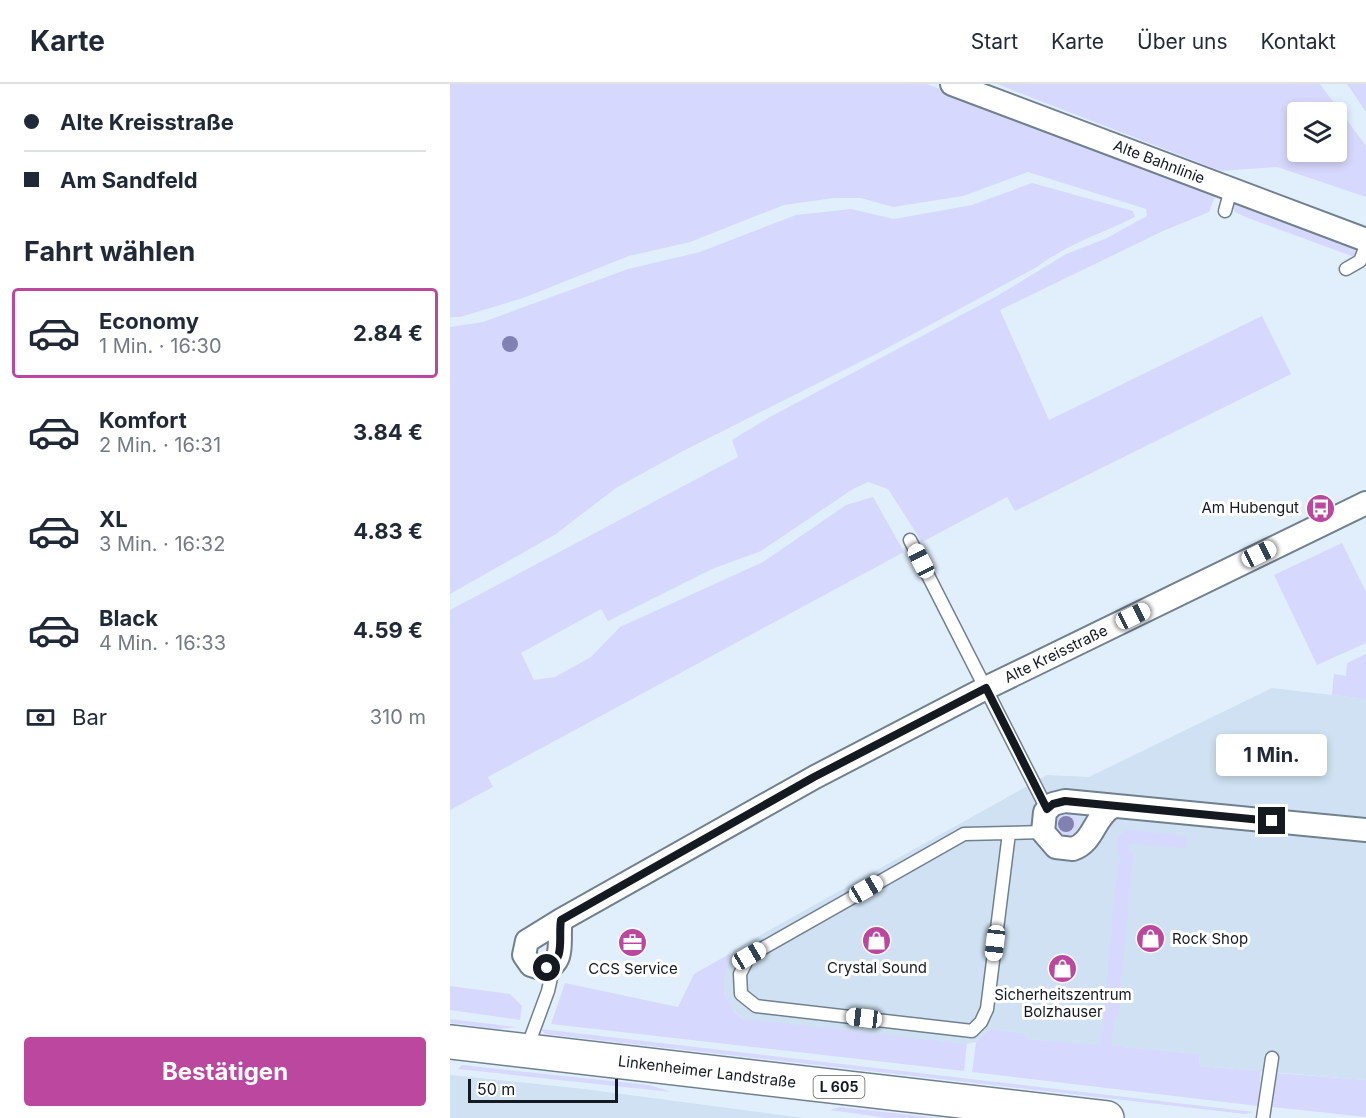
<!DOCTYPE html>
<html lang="de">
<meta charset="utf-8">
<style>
body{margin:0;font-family:Inter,sans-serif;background:#f2f2f3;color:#1f2937;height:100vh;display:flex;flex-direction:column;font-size:22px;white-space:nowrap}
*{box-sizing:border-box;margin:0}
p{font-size:20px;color:#747a83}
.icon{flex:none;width:33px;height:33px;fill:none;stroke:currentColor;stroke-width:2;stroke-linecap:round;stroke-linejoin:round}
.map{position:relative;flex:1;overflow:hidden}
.side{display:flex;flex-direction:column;background:#fff;width:450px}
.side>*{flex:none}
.hud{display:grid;align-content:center;height:132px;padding:0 24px;background:#fff}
.controls{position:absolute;left:837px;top:18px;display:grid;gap:12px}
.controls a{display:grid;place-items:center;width:60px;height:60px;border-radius:6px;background:#fff;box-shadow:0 3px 9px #0003;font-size:30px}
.scale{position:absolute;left:18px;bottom:15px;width:150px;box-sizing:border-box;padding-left:6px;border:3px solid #141a20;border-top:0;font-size:16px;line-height:21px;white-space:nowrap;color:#141a20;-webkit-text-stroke:4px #fff;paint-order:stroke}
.end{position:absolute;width:27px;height:27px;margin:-14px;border:8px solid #141a20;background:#fff;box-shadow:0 0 0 3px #fff}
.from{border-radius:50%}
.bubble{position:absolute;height:42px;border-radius:6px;background:#fff;box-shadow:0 3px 9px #0003;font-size:20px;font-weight:700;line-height:42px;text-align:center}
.car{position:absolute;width:18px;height:36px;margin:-18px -9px;border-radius:8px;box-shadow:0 0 4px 2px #0007;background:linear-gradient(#fff 24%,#345 0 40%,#fff 0 76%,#345 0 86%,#fff 0)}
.hud b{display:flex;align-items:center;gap:21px;height:57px;font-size:22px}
.hud b+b{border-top:2px solid #e0e1e3}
.hud i{width:15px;height:15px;background:#1f2937}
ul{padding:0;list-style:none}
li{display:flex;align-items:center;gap:18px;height:90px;margin:0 12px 9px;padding:0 12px;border:3px solid transparent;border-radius:6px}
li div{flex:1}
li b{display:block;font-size:22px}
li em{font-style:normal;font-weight:700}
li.on{border-color:#bc479f}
li>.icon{width:54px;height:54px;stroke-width:1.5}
h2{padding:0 24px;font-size:27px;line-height:72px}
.pay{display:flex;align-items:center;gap:15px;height:66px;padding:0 24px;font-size:22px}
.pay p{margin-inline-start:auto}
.button{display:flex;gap:12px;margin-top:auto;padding:12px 24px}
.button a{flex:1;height:69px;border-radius:6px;background:#bc479f;color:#fff;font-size:24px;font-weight:700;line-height:69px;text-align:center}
header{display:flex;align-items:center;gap:36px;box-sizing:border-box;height:84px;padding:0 30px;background:#fff;border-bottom:2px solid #e0e1e3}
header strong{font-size:28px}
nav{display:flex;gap:33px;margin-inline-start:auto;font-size:21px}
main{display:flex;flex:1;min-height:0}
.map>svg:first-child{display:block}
.built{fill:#cfe1f2}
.green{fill:#d7d8fd;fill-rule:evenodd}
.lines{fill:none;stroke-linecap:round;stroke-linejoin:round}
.service-casing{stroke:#71808f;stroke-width:15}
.minor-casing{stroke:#71808f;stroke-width:26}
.primary-casing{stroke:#71808f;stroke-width:36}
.service{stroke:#fff;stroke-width:12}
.minor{stroke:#fff;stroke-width:22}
.primary{stroke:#fff;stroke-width:33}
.tree{fill:#8182b2}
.route{stroke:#141a20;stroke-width:8}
.labels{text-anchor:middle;stroke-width:6;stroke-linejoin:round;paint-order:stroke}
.shield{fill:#fff;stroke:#5a5f63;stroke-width:1.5}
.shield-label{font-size:14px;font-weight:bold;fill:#141a20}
.street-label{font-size:15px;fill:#141a20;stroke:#fff}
.poi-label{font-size:15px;fill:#141a20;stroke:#fff}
</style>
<header>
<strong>Karte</strong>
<nav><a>Start</a><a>Karte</a><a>Über uns</a><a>Kontakt</a></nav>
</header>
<main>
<section class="side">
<div class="hud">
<b><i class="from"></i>Alte Kreisstraße</b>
<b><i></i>Am Sandfeld</b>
</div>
<h2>Fahrt wählen</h2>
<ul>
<li class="on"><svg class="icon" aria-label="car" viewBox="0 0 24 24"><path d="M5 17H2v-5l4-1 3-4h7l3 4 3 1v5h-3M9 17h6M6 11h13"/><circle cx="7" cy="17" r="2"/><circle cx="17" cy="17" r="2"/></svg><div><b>Economy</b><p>1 Min. · 16:30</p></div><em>2.84 €</em></li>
<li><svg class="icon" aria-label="car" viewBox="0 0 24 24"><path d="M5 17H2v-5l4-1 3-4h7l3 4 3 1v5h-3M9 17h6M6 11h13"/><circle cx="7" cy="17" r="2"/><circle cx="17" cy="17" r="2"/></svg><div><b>Komfort</b><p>2 Min. · 16:31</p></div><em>3.84 €</em></li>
<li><svg class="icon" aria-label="car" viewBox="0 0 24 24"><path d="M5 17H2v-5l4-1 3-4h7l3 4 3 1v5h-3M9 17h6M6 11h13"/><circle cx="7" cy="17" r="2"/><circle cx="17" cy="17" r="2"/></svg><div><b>XL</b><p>3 Min. · 16:32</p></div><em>4.83 €</em></li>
<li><svg class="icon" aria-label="car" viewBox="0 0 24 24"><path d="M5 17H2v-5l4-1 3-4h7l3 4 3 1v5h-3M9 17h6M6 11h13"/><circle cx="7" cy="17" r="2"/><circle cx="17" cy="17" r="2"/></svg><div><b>Black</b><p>4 Min. · 16:33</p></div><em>4.59 €</em></li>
</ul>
<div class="pay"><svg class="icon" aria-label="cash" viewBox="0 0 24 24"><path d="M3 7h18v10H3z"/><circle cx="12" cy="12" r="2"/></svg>Bar<p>310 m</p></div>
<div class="button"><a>Bestätigen</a></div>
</section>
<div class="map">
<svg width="916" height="1034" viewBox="0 0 916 1034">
<rect width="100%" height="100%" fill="#e1effd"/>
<!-- built -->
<g class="built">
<path d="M822,604L916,615V996L749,982L750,970L577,955L572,949L539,945L526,958L517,960L302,938L293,935L278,921L272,899L274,887L284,866L597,691L639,693Z"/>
<path d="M0,991L134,1005L354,1034H0Z"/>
</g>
<!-- green -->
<g class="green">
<path d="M0,0H477L766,110L759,128L713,147L550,226L599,336L812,232L841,290L565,427L557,413L472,458L438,405L418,398L403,405L311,467L262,485L158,537L151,525L71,569L84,596L105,593L141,573L170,543L313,478L396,421L423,413L454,468L38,693L43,703L0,726V526L288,373L282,356L318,334L547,212L616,170L655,155L697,132L696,125L578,88L513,112L443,123L411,114H384L334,121L240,158L179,172L73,214L10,233H0Z"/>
<path d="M547,0H870L916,62V113L827,83L771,87ZM886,28V68H848V28Z"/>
<path d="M897,0H916V28Z"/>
<path d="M582,99L683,127L685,133C653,149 615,161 587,183L428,269L233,367L166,404L106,450L0,510V243L33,238L178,185L250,168L346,131L401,125L444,135L522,121Z"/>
<path d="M784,117L908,165V172L904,173L798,134L785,128L782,121Z"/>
<path d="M892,459L916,508V559L867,581L824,491Z"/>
<path d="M916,570V615L882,611L884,590L896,592L897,579Z"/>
<circle cx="616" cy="740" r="12"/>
<path d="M677,746L737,752L736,764L679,759V769H683L668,933H664L661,962L750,970L749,982L811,987L808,1022L522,988L526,958L539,945L573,949L577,955L651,961L669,769L667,768L668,753Z"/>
<path d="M281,869C271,894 268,917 293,935L517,960L514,987L101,940L115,899L228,923L244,890Z"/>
<path d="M0,902L60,910L72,922L70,936L0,926Z"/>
<path d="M0,935L67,943L49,945L1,939Z"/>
<path d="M91,945L804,1028L795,1030L95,950Z"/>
<path d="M12,981L199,1001L221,1008L8,985Z"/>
<path d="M826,989L916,996V1033L822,1023Z"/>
<path d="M390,1023L488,1034H437L380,1026Z"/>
</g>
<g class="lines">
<defs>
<g id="service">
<path d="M775,127L781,105"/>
<path d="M896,185L910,177L916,162"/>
<path d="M460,456L597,725"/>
<path d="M559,749L537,925L531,938L522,947L306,922L291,910L290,890L299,872L514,750L593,748"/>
<path d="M77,964L98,907L104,880"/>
<path d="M813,1034L822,974"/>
</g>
<g id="minor">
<path d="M502,0L916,156"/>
<path d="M662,723C644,733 644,758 623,765L606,763L593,748L595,728L603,720L615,717L916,746"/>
<path d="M111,836C107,854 117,878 94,885L81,881L74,871L77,857L111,836L365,693L536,604L916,419"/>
</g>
<path id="primary" d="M0,958L657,1034"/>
</defs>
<!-- service casing -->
<use href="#service" class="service-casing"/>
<!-- minor casing -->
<use href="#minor" class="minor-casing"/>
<!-- primary casing -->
<use href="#primary" class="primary-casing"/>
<!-- service -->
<use href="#service" class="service"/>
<!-- minor -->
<use href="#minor" class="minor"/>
<!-- primary -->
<use href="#primary" class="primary"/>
</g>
<!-- trees -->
<g class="tree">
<circle cx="60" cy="260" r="8"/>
<circle cx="616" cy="740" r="8"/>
</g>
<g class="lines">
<!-- route -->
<path class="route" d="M97,884C116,875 108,853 111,836L364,693L536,604L597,725L603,720L615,717L822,737"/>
</g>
<!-- icons -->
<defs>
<symbol id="bus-disc" viewBox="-11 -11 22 22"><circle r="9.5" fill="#bc479f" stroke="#fff"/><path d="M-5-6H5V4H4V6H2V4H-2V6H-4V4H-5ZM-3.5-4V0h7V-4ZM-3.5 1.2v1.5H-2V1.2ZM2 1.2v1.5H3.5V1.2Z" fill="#fff"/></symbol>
<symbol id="shop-disc" viewBox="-11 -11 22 22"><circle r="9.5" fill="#bc479f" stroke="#fff"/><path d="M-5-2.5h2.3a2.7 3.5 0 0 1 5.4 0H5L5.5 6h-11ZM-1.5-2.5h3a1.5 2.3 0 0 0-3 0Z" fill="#fff"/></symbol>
<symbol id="office-disc" viewBox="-11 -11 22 22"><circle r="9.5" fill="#bc479f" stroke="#fff"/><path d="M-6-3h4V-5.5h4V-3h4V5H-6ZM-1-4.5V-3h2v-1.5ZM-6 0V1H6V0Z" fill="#fff"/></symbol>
</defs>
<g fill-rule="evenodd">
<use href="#bus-disc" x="854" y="408" width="33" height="33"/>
<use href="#shop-disc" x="684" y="838" width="33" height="33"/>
<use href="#shop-disc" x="410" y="840" width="33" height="33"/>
<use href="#office-disc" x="166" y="842" width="33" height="33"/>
<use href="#shop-disc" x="596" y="868" width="33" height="33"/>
</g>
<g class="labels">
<!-- shield labels -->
<rect class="shield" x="363.5" y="992" width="51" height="22" rx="4.5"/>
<g class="shield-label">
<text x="389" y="1008">L 605</text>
</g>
<!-- street labels -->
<g class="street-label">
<text transform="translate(709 78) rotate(21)" y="5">Alte Bahnlinie</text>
<text transform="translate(606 570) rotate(-26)" y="5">Alte Kreisstraße</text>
<text transform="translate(257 988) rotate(7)" y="5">Linkenheimer Landstraße</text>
</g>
<!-- poi labels -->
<g class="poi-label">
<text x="849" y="429" text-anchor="end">Am Hubengut</text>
<text x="722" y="860" text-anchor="start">Rock Shop</text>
<text x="427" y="889">Crystal Sound</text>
<text x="183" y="890">CCS Service</text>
<text x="613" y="916">Sicherheitszentrum<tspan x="613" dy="17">Bolzhauser</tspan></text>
</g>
</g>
</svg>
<div class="controls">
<a><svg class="icon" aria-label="layers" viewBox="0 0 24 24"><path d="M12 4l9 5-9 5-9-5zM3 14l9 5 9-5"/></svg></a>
</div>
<div class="scale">50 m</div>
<i class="end from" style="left:97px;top:884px"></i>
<i class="end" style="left:822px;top:737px"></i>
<div class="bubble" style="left:766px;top:650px;width:111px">1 Min.</div>
<i class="car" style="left:809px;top:470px;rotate:64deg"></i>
<i class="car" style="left:471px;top:477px;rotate:333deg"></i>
<i class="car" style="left:683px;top:532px;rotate:64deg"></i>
<i class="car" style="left:416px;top:805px;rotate:60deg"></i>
<i class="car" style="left:545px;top:859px;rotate:187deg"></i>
<i class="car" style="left:299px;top:872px;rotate:60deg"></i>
<i class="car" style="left:414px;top:934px;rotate:277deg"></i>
</div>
</main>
